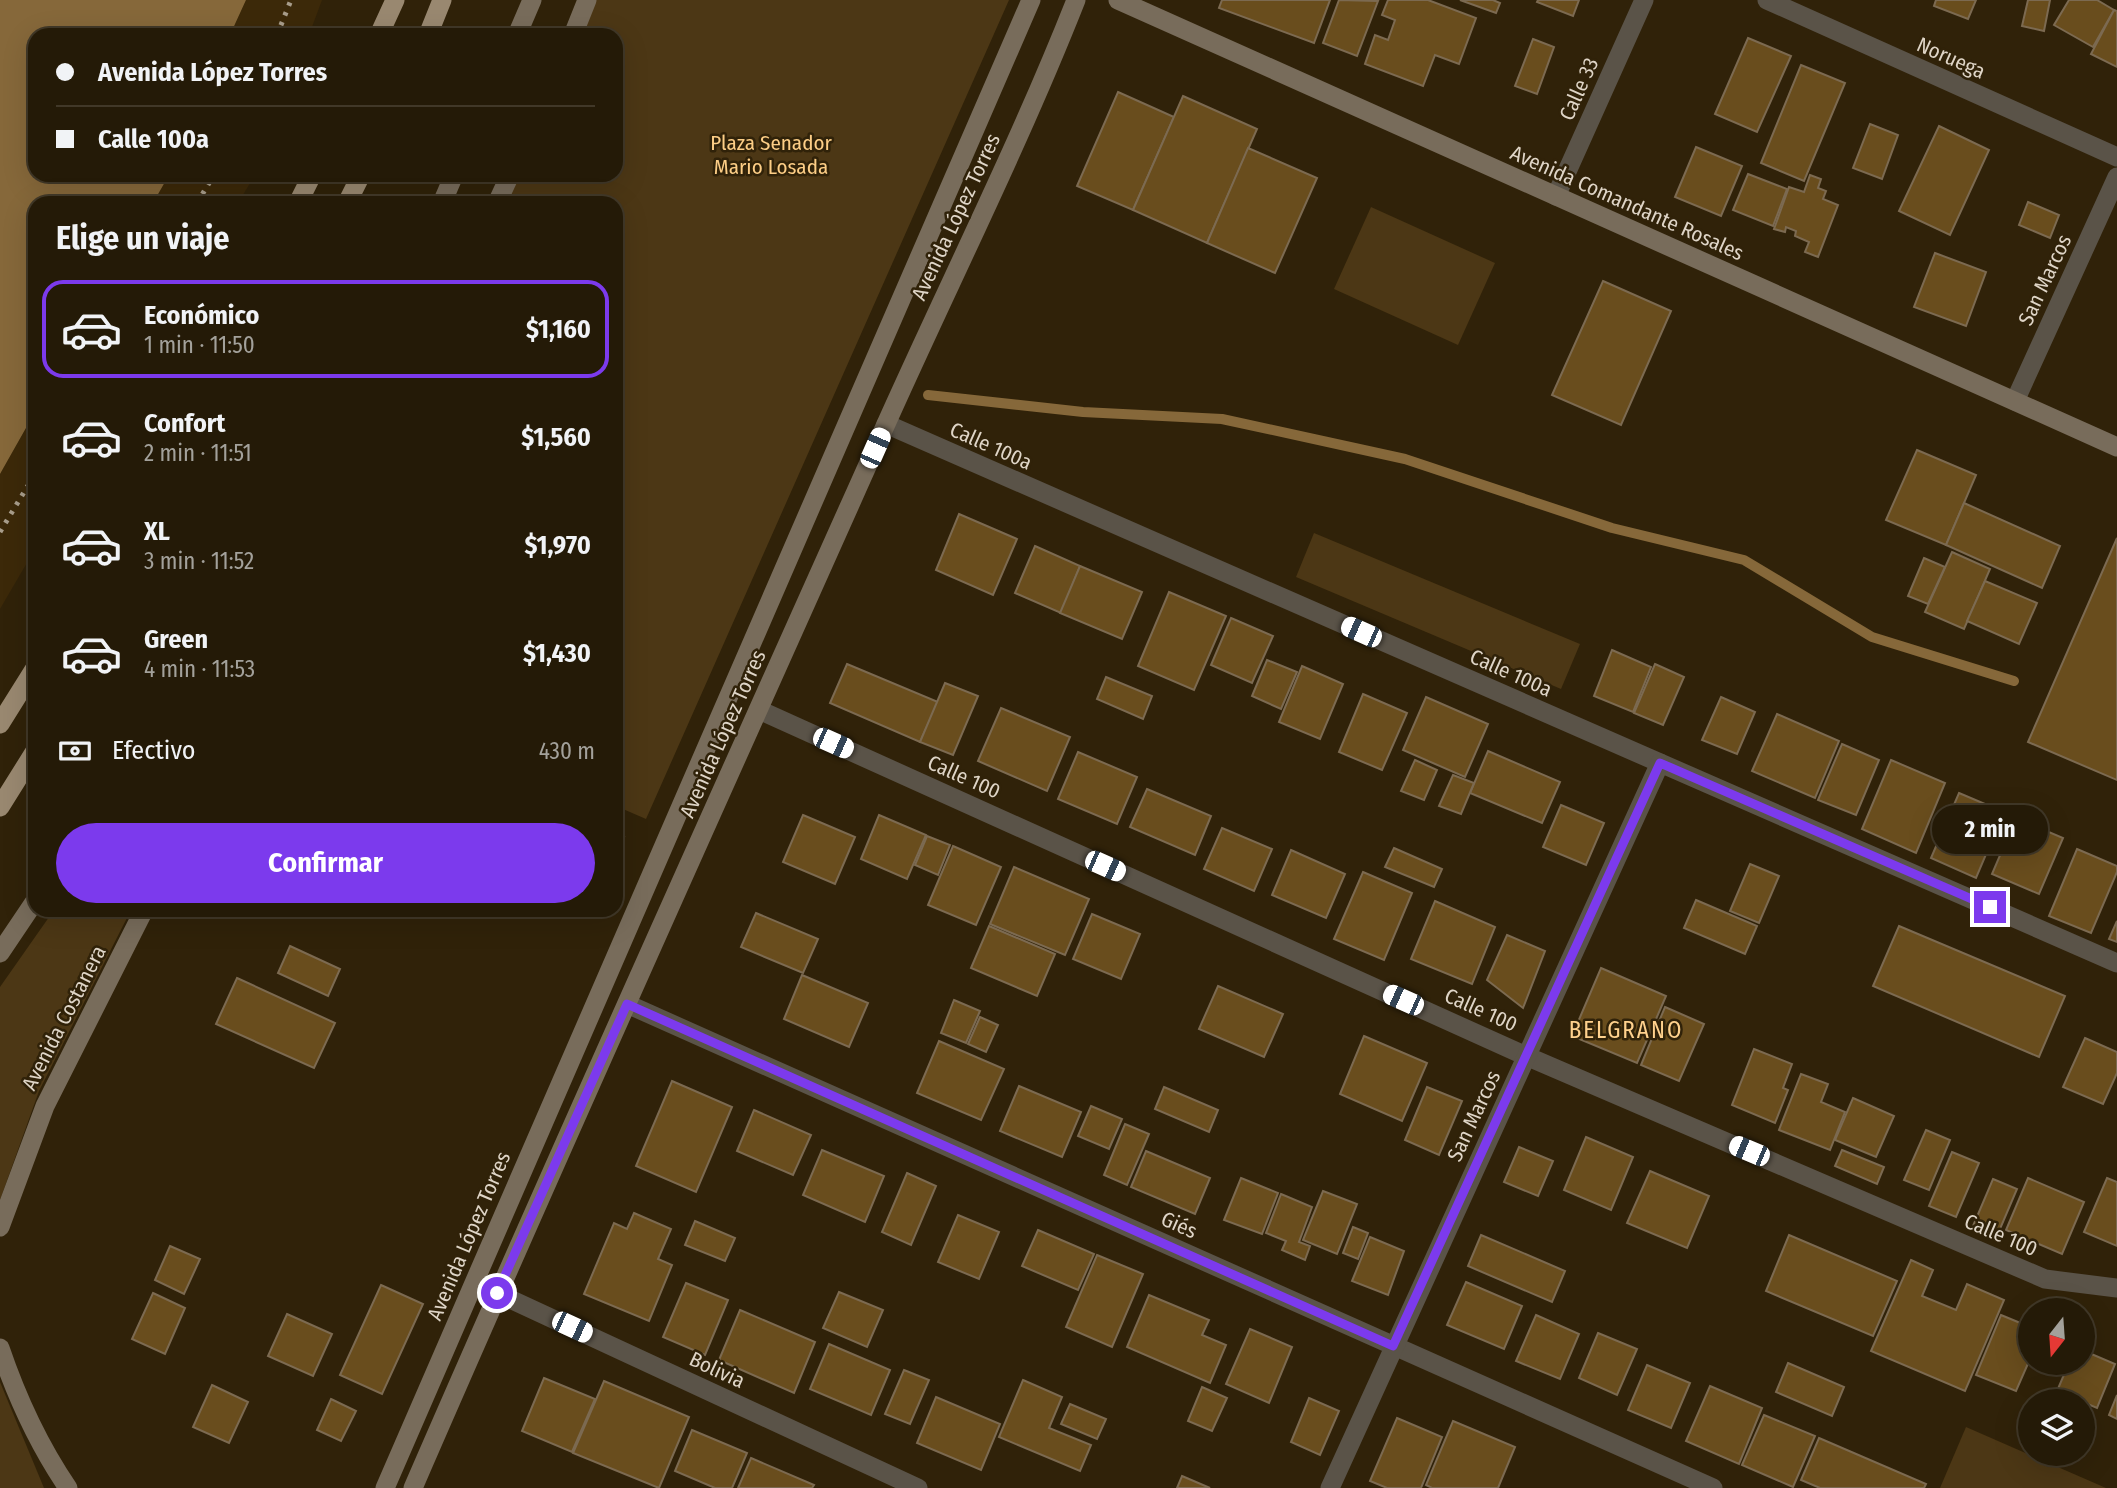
<!DOCTYPE html>
<html lang="es">
<meta charset="utf-8">
<style>
body{margin:0;font-family:"Fira Sans Condensed",sans-serif;background:#302715;color:#f1f3f6;height:100vh;display:flex;flex-direction:column;font-size:26px;white-space:nowrap}
*{box-sizing:border-box;margin:0}
p{font-size:23px;color:#a3a19b}
.icon{flex:none;width:38px;height:38px;fill:none;stroke:currentColor;stroke-width:2;stroke-linecap:round;stroke-linejoin:round}
.map{position:relative;flex:1;overflow:hidden}
.side{position:absolute;left:28px;top:196px;width:595px;height:721px;display:flex;flex-direction:column;background:#241a07;border-radius:21px;box-shadow:0 7px 28px #0002,0 0 0 2px #413828}
.side>*{flex:none}
.banner{position:absolute;left:28px;top:28px;width:595px;height:154px;border-radius:21px;box-shadow:0 7px 28px #0002,0 0 0 2px #413828;display:grid;align-content:center;height:154px;padding:0 28px;background:#241a07}
.needle{width:46px;rotate:197deg}
.tools{position:absolute;left:2018px;top:1298px;display:grid;gap:14px}
.tools a{display:grid;place-items:center;width:77px;height:77px;border-radius:50%;background:#241a07;box-shadow:0 7px 28px #0002,0 0 0 2px #413828;font-size:35px}
.end{position:absolute;width:32px;height:32px;margin:-16px;border:9px solid #7c3aed;background:#fff;box-shadow:0 0 0 4px #fff}
.from{border-radius:50%}
.bubble{position:absolute;height:49px;border-radius:24px;background:#241a07;box-shadow:0 7px 28px #0002,0 0 0 2px #413828;font-size:23px;font-weight:700;line-height:49px;text-align:center}
.car{position:absolute;width:21px;height:42px;margin:-21px -10px;border-radius:9px;box-shadow:0 0 5px 2px #0007;background:linear-gradient(#fff 24%,#345 0 40%,#fff 0 76%,#345 0 86%,#fff 0)}
.banner b{display:flex;align-items:center;gap:24px;height:66px;font-size:26px}
.banner b+b{border-top:2px solid #413828}
.banner i{width:18px;height:18px;background:#f1f3f6}
ul{padding:0;list-style:none}
li{display:flex;align-items:center;gap:21px;height:98px;margin:0 14px 10px;padding:0 14px;border:4px solid transparent;border-radius:21px}
li div{flex:1}
li b{display:block;font-size:26px}
li em{font-style:normal;font-weight:700}
li.active{border-color:#7c3aed}
li>.icon{width:63px;height:63px;stroke-width:1.5}
h2{padding:0 28px;font-size:32px;line-height:84px}
.pay{display:flex;align-items:center;gap:18px;height:77px;padding:0 28px;font-size:26px}
.pay p{margin-inline-start:auto}
.action{display:flex;gap:14px;margin-top:auto;padding:14px 28px}
.action a{flex:1;height:80px;border-radius:42px;background:#7c3aed;color:#fff;font-size:28px;font-weight:700;line-height:80px;text-align:center}
.map>svg:first-child{display:block}
.built{fill:#3c2909}
.green{fill:#4c3715}
.water{fill:#86683a}
.lines{fill:none;stroke-linecap:round;stroke-linejoin:round}
.stream{stroke:#86683a;stroke-width:10}
.building{fill:#694d1d;stroke:#7c6a51;stroke-width:2}
.minor{stroke:#5a5348;stroke-width:19}
.secondary{stroke:#786c5b;stroke-width:19}
.trunk{stroke:#998870;stroke-width:19}
.rail{stroke:#a89d8b;stroke-width:5;stroke-dasharray:3.5 7;stroke-linecap:butt}
.route{stroke:#7c3aed;stroke-width:9}
.labels{text-anchor:middle;stroke-width:5;stroke-linejoin:round;paint-order:stroke}
.street-label{font-size:21px;fill:#dfd5c7;stroke:#302209}
.park-label{font-size:21px;fill:#fdce86;stroke:#302209}
.neighbourhood-label{font-size:23px;letter-spacing:2px;fill:#ffd18d;stroke:#302209}
</style>
<div class="map">
<svg width="2117" height="1488" viewBox="0 0 2117 1488">
<rect width="100%" height="100%" fill="#302209"/>
<!-- built -->
<g class="built">
<path d="M246,0H322L309,35H230Z"/>
<path d="M169,175H255L238,203H153Z"/>
<path d="M35,412V549L0,609V474Z"/>
</g>
<!-- green -->
<g class="green">
<path d="M593,0H1009L646,819L616,806V203H503L516,175H616V35H578Z"/>
<path d="M1371,207L1495,263L1458,345L1334,289Z"/>
<path d="M1314,533L1580,644L1561,689L1296,577Z"/>
<path d="M54,910H131L39,1091L0,1200V987Z"/>
<path d="M0,1382L44,1488H0Z"/>
<path d="M1966,1427L2106,1488H1940Z"/>
</g>
<!-- water -->
<path class="water" d="M0,0H246L230,35H35V175H169L153,203H35V412L0,474Z"/>
<g class="lines">
<!-- stream -->
<path class="stream" d="M928,395L1083,412L1222,419L1405,459L1612,528L1744,560L1872,637L2014,681"/>
</g>
<!-- building -->
<g class="building">
<path d="M1222,0H1330L1314,43L1219,8Z"/>
<path d="M1339,0L1378,1L1357,56L1323,43Z"/>
<path d="M1388,0H1428L1476,18L1459,64L1435,55L1423,86L1365,64L1375,35L1388,40L1395,20L1382,15Z"/>
<path d="M1460,0H1493L1500,3L1496,13Z"/>
<path d="M1538,0H1579L1573,16L1537,2Z"/>
<path d="M1936,0H1976L1968,19L1934,6Z"/>
<path d="M2028,0H2050L2044,31L2022,26Z"/>
<path d="M2069,0H2097L2114,10L2093,47L2054,25Z"/>
<path d="M2114,10L2117,11V67L2091,54Z"/>
<path d="M1748,38L1791,56L1757,132L1715,114Z"/>
<path d="M1533,39L1554,47L1537,94L1515,86Z"/>
<path d="M1801,65L1845,83L1804,181L1761,163Z"/>
<path d="M1118,92L1174,117L1133,210L1077,186Z"/>
<path d="M1183,96L1257,129L1207,243L1133,210Z"/>
<path d="M1870,124L1898,135L1882,179L1853,168Z"/>
<path d="M1939,126L1989,150L1950,235L1899,211Z"/>
<path d="M1696,147L1742,166L1721,216L1675,197Z"/>
<path d="M1248,148L1317,178L1275,273L1207,243Z"/>
<path d="M1748,174L1787,189L1773,226L1733,210Z"/>
<path d="M1810,175L1821,179L1818,188L1826,191L1823,199L1838,205L1818,257L1805,252L1809,242L1795,236L1796,231L1786,227L1785,232L1774,229L1789,187L1804,192Z"/>
<path d="M2028,202L2059,215L2050,238L2019,225Z"/>
<path d="M1935,253L1986,272L1966,326L1914,307Z"/>
<path d="M1603,281L1671,311L1621,425L1552,395Z"/>
<path d="M1917,450L1976,475L1946,545L1886,520Z"/>
<path d="M1964,503L2060,546L2042,588L1946,545Z"/>
<path d="M959,514L1017,539L993,595L936,570Z"/>
<path d="M2117,538V780L2028,742Z"/>
<path d="M1035,546L1080,566L1061,613L1015,593Z"/>
<path d="M1952,552L1990,569L1964,629L1925,612Z"/>
<path d="M1924,558L1945,567L1928,604L1908,596Z"/>
<path d="M1080,566L1142,592L1122,639L1060,613Z"/>
<path d="M1985,581L2037,603L2019,644L1967,621Z"/>
<path d="M1169,592L1226,616L1194,690L1138,666Z"/>
<path d="M1231,618L1273,636L1252,683L1211,665Z"/>
<path d="M1612,650L1651,667L1633,712L1594,696Z"/>
<path d="M1267,660L1297,672L1281,709L1252,696Z"/>
<path d="M847,664L938,702L920,742L830,703Z"/>
<path d="M1655,664L1684,677L1663,725L1634,713Z"/>
<path d="M1302,666L1343,684L1320,739L1279,722Z"/>
<path d="M1106,677L1152,696L1143,719L1097,699Z"/>
<path d="M945,683L978,696L953,755L920,742Z"/>
<path d="M1363,694L1407,713L1382,770L1339,752Z"/>
<path d="M1426,697L1488,724L1465,777L1403,750Z"/>
<path d="M1721,697L1755,712L1737,754L1702,740Z"/>
<path d="M1001,708L1070,737L1047,791L978,761Z"/>
<path d="M1777,714L1839,741L1815,798L1752,771Z"/>
<path d="M1842,744L1879,760L1856,815L1818,800Z"/>
<path d="M1488,751L1560,782L1542,823L1470,793Z"/>
<path d="M1078,752L1137,777L1117,824L1058,799Z"/>
<path d="M1415,760L1437,770L1424,800L1401,791Z"/>
<path d="M1891,760L1945,783L1916,853L1862,829Z"/>
<path d="M1453,775L1474,783L1461,814L1439,806Z"/>
<path d="M1147,789L1211,816L1195,855L1130,827Z"/>
<path d="M1959,793L2004,812L1976,878L1931,858Z"/>
<path d="M1561,805L1604,823L1586,865L1543,847Z"/>
<path d="M803,815L855,837L835,884L783,862Z"/>
<path d="M879,815L926,835L907,879L861,859Z"/>
<path d="M2016,818L2063,838L2039,894L1992,874Z"/>
<path d="M1222,828L1272,849L1254,891L1204,869Z"/>
<path d="M616,834L624,837L616,855Z"/>
<path d="M927,836L950,845L938,875L915,865Z"/>
<path d="M953,846L1001,867L976,925L928,905Z"/>
<path d="M1394,848L1442,869L1434,887L1385,867Z"/>
<path d="M2077,849L2117,866V872L2091,933L2049,916Z"/>
<path d="M1291,850L1345,874L1326,918L1272,895Z"/>
<path d="M1750,864L1779,876L1759,923L1730,911Z"/>
<path d="M1014,867L1089,899L1065,955L990,924Z"/>
<path d="M1363,872L1412,893L1384,960L1334,939Z"/>
<path d="M1696,900L1757,926L1745,954L1684,928Z"/>
<path d="M1435,901L1495,927L1472,984L1411,959Z"/>
<path d="M756,913L818,939L803,973L741,947Z"/>
<path d="M1092,914L1140,934L1121,979L1073,959Z"/>
<path d="M2117,921V942L2109,939Z"/>
<path d="M989,926L1055,954L1037,996L971,968Z"/>
<path d="M1899,926L2065,996L2039,1057L1873,986Z"/>
<path d="M1507,935L1545,951L1523,1008L1487,980Z"/>
<path d="M290,946L340,969L328,996L278,973Z"/>
<path d="M1601,968L1666,996L1637,1063L1572,1036Z"/>
<path d="M802,975L868,1003L849,1047L784,1019Z"/>
<path d="M237,978L335,1023L314,1068L216,1024Z"/>
<path d="M1218,986L1283,1014L1264,1057L1199,1029Z"/>
<path d="M954,1000L980,1011L966,1043L941,1033Z"/>
<path d="M1665,1007L1704,1024L1679,1081L1641,1065Z"/>
<path d="M980,1017L998,1025L986,1052L968,1044Z"/>
<path d="M1364,1036L1427,1063L1402,1121L1340,1094Z"/>
<path d="M2085,1038L2117,1052V1073L2103,1104L2063,1087Z"/>
<path d="M939,1041L1004,1069L981,1120L917,1093Z"/>
<path d="M1754,1049L1792,1064L1783,1088L1788,1090L1775,1123L1732,1105Z"/>
<path d="M1801,1074L1828,1084L1821,1102L1845,1112L1830,1150L1779,1130Z"/>
<path d="M672,1081L732,1107L696,1192L636,1166Z"/>
<path d="M1019,1086L1081,1112L1062,1157L1000,1131Z"/>
<path d="M1164,1087L1218,1110L1209,1132L1155,1109Z"/>
<path d="M1427,1087L1462,1101L1439,1155L1405,1140Z"/>
<path d="M1853,1098L1894,1116L1876,1157L1835,1140Z"/>
<path d="M1091,1106L1122,1119L1109,1149L1078,1136Z"/>
<path d="M754,1110L811,1135L793,1175L737,1151Z"/>
<path d="M1125,1124L1149,1134L1127,1185L1104,1175Z"/>
<path d="M1926,1130L1950,1140L1929,1190L1904,1180Z"/>
<path d="M1586,1137L1633,1157L1611,1210L1564,1190Z"/>
<path d="M1519,1147L1553,1161L1538,1196L1504,1182Z"/>
<path d="M822,1150L884,1176L865,1222L803,1195Z"/>
<path d="M1842,1150L1884,1167L1877,1184L1835,1166Z"/>
<path d="M1146,1151L1210,1178L1195,1214L1131,1187Z"/>
<path d="M1952,1152L1979,1163L1956,1217L1929,1206Z"/>
<path d="M1650,1171L1709,1196L1687,1248L1627,1223Z"/>
<path d="M907,1173L936,1186L911,1245L882,1232Z"/>
<path d="M1241,1178L1278,1193L1262,1234L1224,1220Z"/>
<path d="M2028,1178L2084,1202L2062,1254L2006,1230Z"/>
<path d="M2107,1178L2117,1182V1246L2084,1232Z"/>
<path d="M1993,1179L2017,1189L1997,1236L1973,1226Z"/>
<path d="M1323,1191L1357,1204L1337,1254L1303,1240Z"/>
<path d="M1281,1194L1312,1207L1299,1242L1310,1246L1305,1260L1282,1250L1286,1241L1266,1233Z"/>
<path d="M634,1213L671,1229L658,1259L672,1265L649,1321L584,1294L614,1223L627,1229Z"/>
<path d="M958,1215L999,1232L979,1279L938,1262Z"/>
<path d="M695,1221L735,1238L725,1261L685,1245Z"/>
<path d="M1353,1227L1368,1233L1358,1259L1343,1253Z"/>
<path d="M1038,1230L1094,1254L1078,1290L1022,1266Z"/>
<path d="M1481,1235L1565,1271L1552,1302L1468,1266Z"/>
<path d="M1789,1235L1897,1281L1873,1336L1766,1291Z"/>
<path d="M1370,1237L1404,1251L1388,1295L1352,1281Z"/>
<path d="M170,1246L200,1259L184,1294L155,1280Z"/>
<path d="M1097,1255L1143,1274L1112,1347L1066,1327Z"/>
<path d="M1911,1260L1933,1270L1922,1296L1956,1310L1967,1284L2004,1300L1965,1391L1871,1351Z"/>
<path d="M1466,1282L1522,1306L1504,1349L1447,1325Z"/>
<path d="M686,1283L728,1300L705,1355L663,1337Z"/>
<path d="M381,1285L423,1304L382,1394L340,1375Z"/>
<path d="M839,1292L883,1310L867,1347L823,1328Z"/>
<path d="M153,1293L185,1308L165,1354L132,1339Z"/>
<path d="M1149,1295L1209,1320L1202,1335L1226,1345L1210,1383L1127,1347Z"/>
<path d="M740,1310L815,1342L794,1393L719,1360Z"/>
<path d="M287,1314L332,1334L313,1376L268,1356Z"/>
<path d="M1536,1315L1579,1334L1560,1379L1516,1361Z"/>
<path d="M2001,1315L2030,1327V1359L2016,1391L1976,1375Z"/>
<path d="M1250,1329L1292,1347L1269,1403L1226,1384Z"/>
<path d="M1598,1333L1637,1349L1617,1395L1579,1378Z"/>
<path d="M829,1344L890,1370L871,1415L810,1389Z"/>
<path d="M2082,1350L2115,1364L2097,1408L2057,1391L2069,1363H2082Z"/>
<path d="M1788,1363L1844,1387L1832,1416L1776,1392Z"/>
<path d="M1647,1365L1690,1383L1671,1428L1628,1410Z"/>
<path d="M904,1370L929,1380L910,1424L885,1414Z"/>
<path d="M544,1378L595,1399L572,1452L522,1431Z"/>
<path d="M1023,1380L1062,1397L1049,1428L1091,1445L1080,1471L999,1437Z"/>
<path d="M604,1381L689,1417L659,1488L573,1453Z"/>
<path d="M212,1385L248,1402L229,1443L193,1427Z"/>
<path d="M1710,1386L1762,1408L1739,1464L1686,1441Z"/>
<path d="M1202,1387L1227,1398L1212,1431L1188,1421Z"/>
<path d="M2117,1395V1419L2109,1415Z"/>
<path d="M936,1397L1000,1424L981,1470L917,1443Z"/>
<path d="M1309,1398L1339,1411L1320,1455L1291,1442Z"/>
<path d="M331,1399L356,1411L341,1441L317,1430Z"/>
<path d="M1070,1404L1106,1419L1097,1439L1061,1424Z"/>
<path d="M1764,1415L1815,1436L1793,1487L1742,1465Z"/>
<path d="M1397,1418L1442,1437L1421,1488H1387L1370,1481Z"/>
<path d="M1453,1421L1515,1447L1498,1488H1432L1426,1485Z"/>
<path d="M692,1430L747,1453L732,1488H715L675,1471Z"/>
<path d="M1819,1438L1926,1484L1924,1488H1820L1801,1480Z"/>
<path d="M751,1458L814,1485L812,1488H738Z"/>
<path d="M1182,1476L1210,1488H1177Z"/>
</g>
<g class="lines">
<!-- minor -->
<g class="minor">
<path d="M1767,0L2117,157"/>
<path d="M1556,196L1644,0"/>
<path d="M2015,401L2117,177"/>
<path d="M886,424L2117,963"/>
<path d="M759,710L1526,1056L2045,1279L2117,1288"/>
<path d="M627,1004L1713,1488"/>
<path d="M497,1293L918,1488"/>
<path d="M1330,1488L1660,763"/>
</g>
<!-- secondary -->
<g class="secondary">
<path d="M1118,0L2117,447"/>
<path d="M517,35L532,0"/>
<path d="M573,35L587,0"/>
<path d="M442,203L454,175"/>
<path d="M497,203L510,175"/>
<path d="M0,953L35,901"/>
<path d="M0,1227L45,1106L144,910"/>
<path d="M0,1348C17,1398 38,1444 68,1488"/>
<path d="M385,1488L1031,0"/>
<path d="M413,1488C566,1135 725,785 882,433C946,289 1018,147 1076,0"/>
</g>
<!-- trunk -->
<g class="trunk">
<path d="M379,35L395,0"/>
<path d="M428,35L442,0"/>
<path d="M298,203L312,175"/>
<path d="M347,203L361,175"/>
<path d="M0,724L35,668"/>
<path d="M0,807L35,751"/>
</g>
<!-- rail -->
<g class="rail">
<path d="M277,35L291,0"/>
<path d="M197,203L214,175"/>
<path d="M0,532L35,474"/>
</g>
</g>
<g class="lines">
<!-- route -->
<path class="route" d="M497,1293L627,1004L1393,1346L1660,763L1990,907"/>
</g>
<g class="labels">
<!-- street labels -->
<g class="street-label">
<text transform="translate(1951 58) rotate(24)" y="7">Noruega</text>
<text transform="translate(1579 89) rotate(-66)" y="7">Calle 33</text>
<text transform="translate(1627 203) rotate(24)" y="7">Avenida Comandante Rosales</text>
<text transform="translate(956 217) rotate(-65)" y="7">Avenida López Torres</text>
<text transform="translate(2045 280) rotate(-65)" y="7">San Marcos</text>
<text transform="translate(991 446) rotate(24)" y="7">Calle 100a</text>
<text transform="translate(1511 673) rotate(24)" y="7">Calle 100a</text>
<text transform="translate(723 734) rotate(-66)" y="7">Avenida López Torres</text>
<text transform="translate(964 777) rotate(24)" y="7">Calle 100</text>
<text transform="translate(1481 1010) rotate(24)" y="7">Calle 100</text>
<text transform="translate(64 1018) rotate(-63)" y="7">Avenida Costanera</text>
<text transform="translate(1474 1116) rotate(-65)" y="7">San Marcos</text>
<text transform="translate(1179 1225) rotate(24)" y="7">Giés</text>
<text transform="translate(2001 1235) rotate(23)" y="7">Calle 100</text>
<text transform="translate(469 1236) rotate(-67)" y="7">Avenida López Torres</text>
<text transform="translate(717 1370) rotate(25)" y="7">Bolivia</text>
</g>
<!-- park labels -->
<g class="park-label">
<text x="771" y="150">Plaza Senador<tspan x="771" dy="24">Mario Losada</tspan></text>
</g>
<!-- neighbourhood labels -->
<g class="neighbourhood-label">
<text x="1626" y="1038">BELGRANO</text>
</g>
</g>
</svg>
<div class="tools">
<a><svg class="needle" viewBox="-14 -14 28 28"><path d="M0-13l5 13h-10z" fill="#e53935"/><path d="M0 13l5-13h-10z" fill="#a3a19b"/></svg></a>
<a><svg class="icon" aria-label="layers" viewBox="0 0 24 24"><path d="M12 4l9 5-9 5-9-5zM3 14l9 5 9-5"/></svg></a>
</div>
<i class="end from" style="left:497px;top:1293px"></i>
<i class="end" style="left:1990px;top:907px"></i>
<div class="bubble" style="left:1932px;top:805px;width:116px">2 min</div>
<i class="car" style="left:875px;top:448px;rotate:24deg"></i>
<i class="car" style="left:1361px;top:632px;rotate:294deg"></i>
<i class="car" style="left:833px;top:743px;rotate:114deg"></i>
<i class="car" style="left:1105px;top:866px;rotate:114deg"></i>
<i class="car" style="left:1403px;top:1000px;rotate:294deg"></i>
<i class="car" style="left:1749px;top:1151px;rotate:293deg"></i>
<i class="car" style="left:572px;top:1327px;rotate:115deg"></i>
<div class="banner">
<b><i class="from"></i>Avenida López Torres</b>
<b><i></i>Calle 100a</b>
</div>
<section class="side">
<h2>Elige un viaje</h2>
<ul>
<li class="active"><svg class="icon" aria-label="car" viewBox="0 0 24 24"><path d="M5 17H2v-5l4-1 3-4h7l3 4 3 1v5h-3M9 17h6M6 11h13"/><circle cx="7" cy="17" r="2"/><circle cx="17" cy="17" r="2"/></svg><div><b>Económico</b><p>1 min · 11:50</p></div><em>$1,160</em></li>
<li><svg class="icon" aria-label="car" viewBox="0 0 24 24"><path d="M5 17H2v-5l4-1 3-4h7l3 4 3 1v5h-3M9 17h6M6 11h13"/><circle cx="7" cy="17" r="2"/><circle cx="17" cy="17" r="2"/></svg><div><b>Confort</b><p>2 min · 11:51</p></div><em>$1,560</em></li>
<li><svg class="icon" aria-label="car" viewBox="0 0 24 24"><path d="M5 17H2v-5l4-1 3-4h7l3 4 3 1v5h-3M9 17h6M6 11h13"/><circle cx="7" cy="17" r="2"/><circle cx="17" cy="17" r="2"/></svg><div><b>XL</b><p>3 min · 11:52</p></div><em>$1,970</em></li>
<li><svg class="icon" aria-label="car" viewBox="0 0 24 24"><path d="M5 17H2v-5l4-1 3-4h7l3 4 3 1v5h-3M9 17h6M6 11h13"/><circle cx="7" cy="17" r="2"/><circle cx="17" cy="17" r="2"/></svg><div><b>Green</b><p>4 min · 11:53</p></div><em>$1,430</em></li>
</ul>
<div class="pay"><svg class="icon" aria-label="cash" viewBox="0 0 24 24"><path d="M3 7h18v10H3z"/><circle cx="12" cy="12" r="2"/></svg>Efectivo<p>430 m</p></div>
<div class="action"><a>Confirmar</a></div>
</section>
</div>
